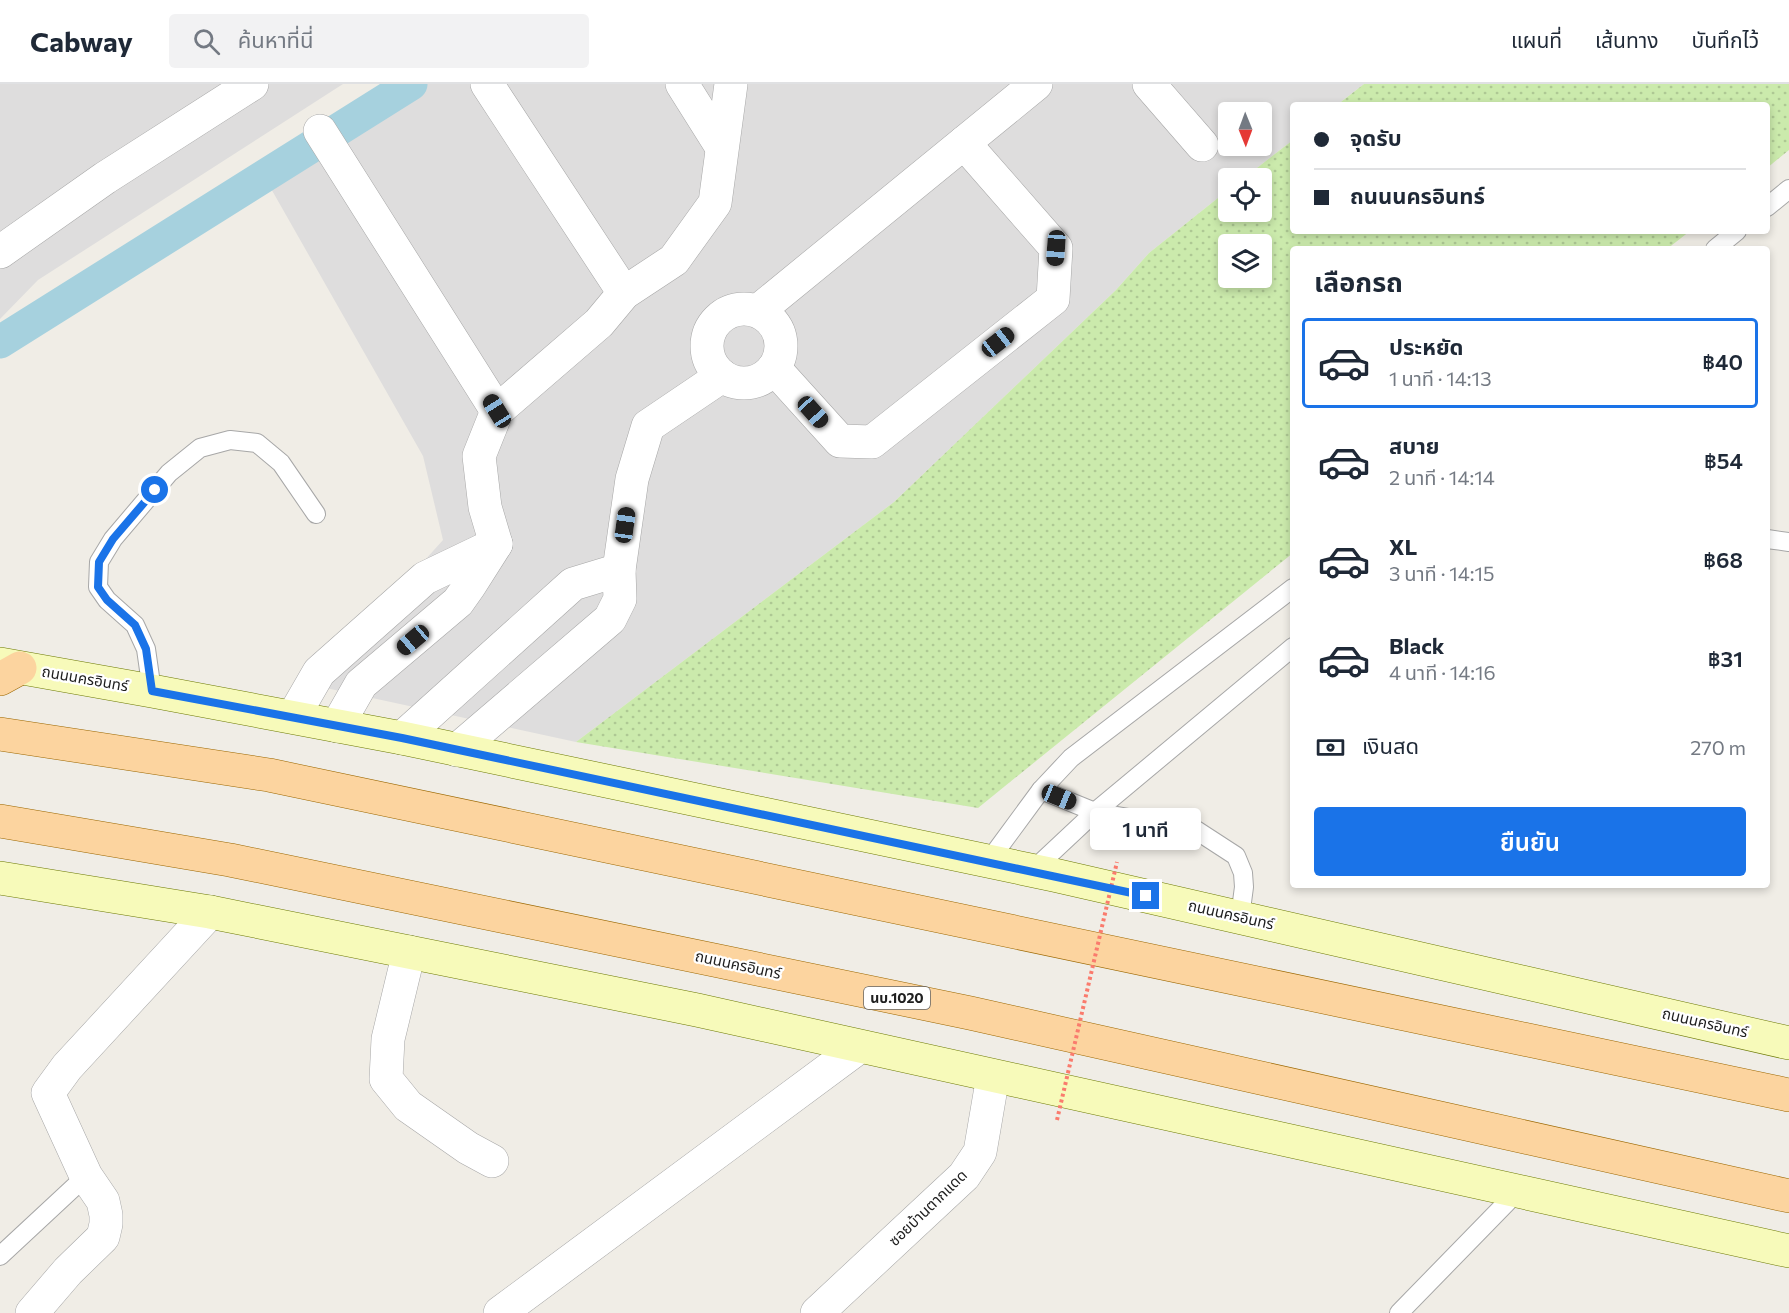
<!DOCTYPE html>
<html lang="th">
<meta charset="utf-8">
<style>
body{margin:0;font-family:Commissioner,"Noto Sans Thai",sans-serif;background:#f2f2f3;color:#1f2937;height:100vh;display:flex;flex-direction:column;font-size:22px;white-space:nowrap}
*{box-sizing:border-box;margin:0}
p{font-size:20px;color:#747a83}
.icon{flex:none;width:33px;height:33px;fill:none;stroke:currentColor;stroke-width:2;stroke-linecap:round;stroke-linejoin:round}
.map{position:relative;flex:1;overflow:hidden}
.side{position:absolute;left:1290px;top:162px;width:480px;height:642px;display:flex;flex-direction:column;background:#fff;border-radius:6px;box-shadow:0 3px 9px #0003}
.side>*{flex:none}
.guide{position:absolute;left:1290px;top:18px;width:480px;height:132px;border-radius:6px;box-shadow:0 3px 9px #0003;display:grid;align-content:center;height:132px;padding:0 24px;background:#fff}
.needle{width:39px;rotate:179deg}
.buttons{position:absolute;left:1218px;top:18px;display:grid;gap:12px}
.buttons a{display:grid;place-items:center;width:54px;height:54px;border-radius:6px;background:#fff;box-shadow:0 3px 9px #0003;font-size:30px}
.end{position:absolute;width:27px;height:27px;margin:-14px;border:8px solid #1a73e8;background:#fff;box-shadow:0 0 0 3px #fff}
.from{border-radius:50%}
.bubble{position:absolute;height:42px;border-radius:6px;background:#fff;box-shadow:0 3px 9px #0003;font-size:20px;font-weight:600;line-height:42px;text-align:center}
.car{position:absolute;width:18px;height:36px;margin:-18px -9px;border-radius:8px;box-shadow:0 0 4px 2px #0007;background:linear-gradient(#222 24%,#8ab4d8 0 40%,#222 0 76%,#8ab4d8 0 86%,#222 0)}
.guide b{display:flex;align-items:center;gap:21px;height:57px;font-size:22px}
.guide b+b{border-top:2px solid #e0e1e3}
.guide i{width:15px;height:15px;background:#1f2937}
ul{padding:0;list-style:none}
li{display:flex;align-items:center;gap:18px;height:90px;margin:0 12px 9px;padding:0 12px;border:3px solid transparent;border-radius:6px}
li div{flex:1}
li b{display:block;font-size:22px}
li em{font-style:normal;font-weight:600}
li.on{border-color:#1a73e8}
li>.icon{width:54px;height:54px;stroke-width:1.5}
h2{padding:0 24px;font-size:27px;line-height:72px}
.pay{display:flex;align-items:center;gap:15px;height:66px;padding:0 24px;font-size:22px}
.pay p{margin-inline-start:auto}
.primary-button{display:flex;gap:12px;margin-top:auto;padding:12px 24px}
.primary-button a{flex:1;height:69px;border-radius:6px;background:#1a73e8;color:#fff;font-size:24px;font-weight:600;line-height:69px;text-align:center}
header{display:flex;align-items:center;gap:36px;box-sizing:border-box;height:84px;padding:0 30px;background:#fff;border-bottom:2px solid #e0e1e3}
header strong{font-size:28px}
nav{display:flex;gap:33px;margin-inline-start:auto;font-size:21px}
.search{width:420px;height:54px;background:#f2f2f3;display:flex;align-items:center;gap:15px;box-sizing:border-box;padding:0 21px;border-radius:6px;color:#747a83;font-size:22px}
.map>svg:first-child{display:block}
.residential{fill:#dedddd;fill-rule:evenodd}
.grass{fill:url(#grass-dots);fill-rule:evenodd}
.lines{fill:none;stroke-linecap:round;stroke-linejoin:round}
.canal{stroke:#a6d1de;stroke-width:33}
.service-casing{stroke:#a7a7a7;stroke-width:20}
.minor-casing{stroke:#a7a7a7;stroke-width:34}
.secondary-casing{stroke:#6c7905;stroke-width:34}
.primary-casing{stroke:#9b6700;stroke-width:34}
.service{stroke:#fff;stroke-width:18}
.minor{stroke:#fff;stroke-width:33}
.secondary{stroke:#f7faba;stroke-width:33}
.primary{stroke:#fcd49f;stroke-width:33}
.path-bridge{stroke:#fa7b6d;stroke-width:4;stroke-dasharray:3 3;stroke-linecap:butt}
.route{stroke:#1a73e8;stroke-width:8}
.labels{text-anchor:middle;stroke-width:4.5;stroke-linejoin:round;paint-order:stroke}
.shield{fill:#fff;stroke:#636363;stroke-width:1.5}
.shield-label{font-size:14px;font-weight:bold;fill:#202020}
.street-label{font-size:15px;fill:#202020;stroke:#fff}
</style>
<header>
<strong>Cabway</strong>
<div class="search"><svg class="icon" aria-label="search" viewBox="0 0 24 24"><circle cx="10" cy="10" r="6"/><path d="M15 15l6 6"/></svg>ค้นหาที่นี่</div>
<nav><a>แผนที่</a><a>เส้นทาง</a><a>บันทึกไว้</a></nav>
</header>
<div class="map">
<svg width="1789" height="1229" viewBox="0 0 1789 1229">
<defs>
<pattern id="grass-dots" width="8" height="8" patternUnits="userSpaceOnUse" patternTransform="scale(1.5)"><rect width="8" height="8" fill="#cbeaac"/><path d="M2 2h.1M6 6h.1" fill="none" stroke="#aec894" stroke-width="1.8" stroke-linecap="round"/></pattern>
</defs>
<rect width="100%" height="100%" fill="#f0ede6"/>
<!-- residential -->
<g class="residential">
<path d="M0,0H343L38,196L0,235Z"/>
<path d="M390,0H1364L1337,21H1293V56L1244,94H1228V106L1149,169L1116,206L894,418L576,658L312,601L443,456L423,372L257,80ZM1228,28H1262V62H1228Z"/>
</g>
<!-- grass -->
<g class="grass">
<path d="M1364,0H1789V66L1767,84V21H1337Z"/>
<path d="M1293,56V147H1690L1667,165H1293V469L978,724L576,658L894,418L1116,206L1149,169L1228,106V128H1262V94H1244ZM1228,160H1262V194H1228Z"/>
</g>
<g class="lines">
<!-- canal -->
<path class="canal" d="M0,258L411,0"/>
<defs>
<g id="service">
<path d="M1767,123L1789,105"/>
<path d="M1715,165L1737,147"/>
<path d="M1767,455L1789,458"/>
<path d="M152,607L146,565L135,541L107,516L98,503L99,478L113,455L169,389L200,364L230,356L257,359L281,379L316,430"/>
<path d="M1041,706L1095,728L1196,746L1236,772L1243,789L1244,803L1240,833"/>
<path d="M988,778L1041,706L1071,674L1293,504"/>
<path d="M1032,787L1095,728L1293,563"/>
<path d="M0,1172L86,1092"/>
<path d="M1399,1229L1518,1107"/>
</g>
<g id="minor">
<path d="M487,0L624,209"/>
<path d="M682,0L721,62"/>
<path d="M1149,0L1202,61"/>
<path d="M320,47L497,327"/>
<path d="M0,168L105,94L252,0"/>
<circle cx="744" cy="262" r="37"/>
<path d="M758,227L1036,0"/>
<path d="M774,284L840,357L872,358L1053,215L1056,164L964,59"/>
<path d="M619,486L632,395L648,342L722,292"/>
<path d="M293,633L319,588L425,494L496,460"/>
<path d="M337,642L361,600L458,518L470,501L496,460L485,423L479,372L497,327L599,239L624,209L674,176L715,119L731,0"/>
<path d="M402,654L573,500L619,486L620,515L610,535L457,666"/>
<path d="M409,868L388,955L386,995L408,1022L468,1064L492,1077"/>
<path d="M32,1229L68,1187L103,1153L106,1140V1131L103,1117L86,1092L48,1009L67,983L210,828"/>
<path d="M500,1229L859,963"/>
<path d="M817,1229L964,1092L980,1068L993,992"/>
</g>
<g id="secondary">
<path d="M0,580L152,607L402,654L1054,791L1789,959"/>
<path d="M0,794L210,828L697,926L1789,1167"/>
</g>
<g id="primary">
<path d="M0,595L20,584"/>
<path d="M0,650L269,691L1789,1011"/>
<path d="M0,737L230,776L970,929L1789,1112"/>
</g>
</defs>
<!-- service casing -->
<use href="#service" class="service-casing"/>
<!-- minor casing -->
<use href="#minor" class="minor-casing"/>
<!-- secondary casing -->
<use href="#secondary" class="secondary-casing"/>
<!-- primary casing -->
<use href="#primary" class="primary-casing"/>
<!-- service -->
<use href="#service" class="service"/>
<!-- minor -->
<use href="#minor" class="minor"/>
<!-- secondary -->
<use href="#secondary" class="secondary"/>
<!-- primary -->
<use href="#primary" class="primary"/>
<!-- path-bridge -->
<path class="path-bridge" d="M1057,1036L1117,778"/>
</g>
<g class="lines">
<!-- route -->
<path class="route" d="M155,406L113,455L99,478L98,503L107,516L135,541L146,565L152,607L402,654L1146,812"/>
</g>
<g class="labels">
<!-- shield labels -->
<rect class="shield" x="864" y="903" width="66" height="22" rx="4.5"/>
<g class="shield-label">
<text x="897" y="919">นบ.1020</text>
</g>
<!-- street labels -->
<g class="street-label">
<text transform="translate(85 595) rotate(10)" y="5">ถนนนครอินทร์</text>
<text transform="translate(1231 831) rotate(13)" y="5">ถนนนครอินทร์</text>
<text transform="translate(738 881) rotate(12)" y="5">ถนนนครอินทร์</text>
<text transform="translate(1705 939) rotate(13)" y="5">ถนนนครอินทร์</text>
<text transform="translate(928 1124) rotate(-44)" y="5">ซอยบ้านตากแดด</text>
</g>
</g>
</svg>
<div class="buttons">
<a><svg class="needle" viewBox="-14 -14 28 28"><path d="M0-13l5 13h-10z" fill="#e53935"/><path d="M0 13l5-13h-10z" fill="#747a83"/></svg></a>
<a><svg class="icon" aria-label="locate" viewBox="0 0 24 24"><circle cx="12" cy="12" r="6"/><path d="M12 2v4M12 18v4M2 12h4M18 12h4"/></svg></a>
<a><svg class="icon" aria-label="layers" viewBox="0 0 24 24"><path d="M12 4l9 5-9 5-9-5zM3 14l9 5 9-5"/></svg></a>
</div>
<i class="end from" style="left:155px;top:406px"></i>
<i class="end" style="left:1146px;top:812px"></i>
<div class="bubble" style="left:1090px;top:724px;width:111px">1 นาที</div>
<i class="car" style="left:1056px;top:164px;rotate:184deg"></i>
<i class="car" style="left:998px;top:258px;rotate:52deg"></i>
<i class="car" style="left:497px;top:327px;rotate:328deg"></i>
<i class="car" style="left:813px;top:328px;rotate:138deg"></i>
<i class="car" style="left:625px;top:441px;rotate:8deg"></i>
<i class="car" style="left:413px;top:556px;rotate:230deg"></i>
<i class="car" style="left:1059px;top:713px;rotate:112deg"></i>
<div class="guide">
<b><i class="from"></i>จุดรับ</b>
<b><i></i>ถนนนครอินทร์</b>
</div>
<section class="side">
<h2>เลือกรถ</h2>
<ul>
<li class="on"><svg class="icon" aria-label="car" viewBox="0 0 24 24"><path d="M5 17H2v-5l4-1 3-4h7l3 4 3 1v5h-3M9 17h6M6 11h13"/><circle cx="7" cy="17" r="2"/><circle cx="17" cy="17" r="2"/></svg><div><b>ประหยัด</b><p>1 นาที · 14:13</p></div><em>฿40</em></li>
<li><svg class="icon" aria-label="car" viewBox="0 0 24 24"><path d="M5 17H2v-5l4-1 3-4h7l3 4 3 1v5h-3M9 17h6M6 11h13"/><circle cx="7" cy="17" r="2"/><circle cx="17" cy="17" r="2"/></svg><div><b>สบาย</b><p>2 นาที · 14:14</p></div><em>฿54</em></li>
<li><svg class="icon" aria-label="car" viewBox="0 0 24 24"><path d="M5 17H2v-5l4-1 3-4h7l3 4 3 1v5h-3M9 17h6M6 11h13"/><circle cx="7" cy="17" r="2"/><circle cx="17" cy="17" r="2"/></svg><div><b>XL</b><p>3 นาที · 14:15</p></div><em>฿68</em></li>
<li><svg class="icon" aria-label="car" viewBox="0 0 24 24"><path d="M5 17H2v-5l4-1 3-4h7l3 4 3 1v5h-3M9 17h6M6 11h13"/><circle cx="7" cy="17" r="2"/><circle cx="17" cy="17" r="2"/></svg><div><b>Black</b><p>4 นาที · 14:16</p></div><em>฿31</em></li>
</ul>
<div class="pay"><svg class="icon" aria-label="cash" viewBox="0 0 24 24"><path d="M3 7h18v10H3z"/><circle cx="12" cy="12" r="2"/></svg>เงินสด<p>270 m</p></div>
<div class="primary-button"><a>ยืนยัน</a></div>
</section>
</div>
